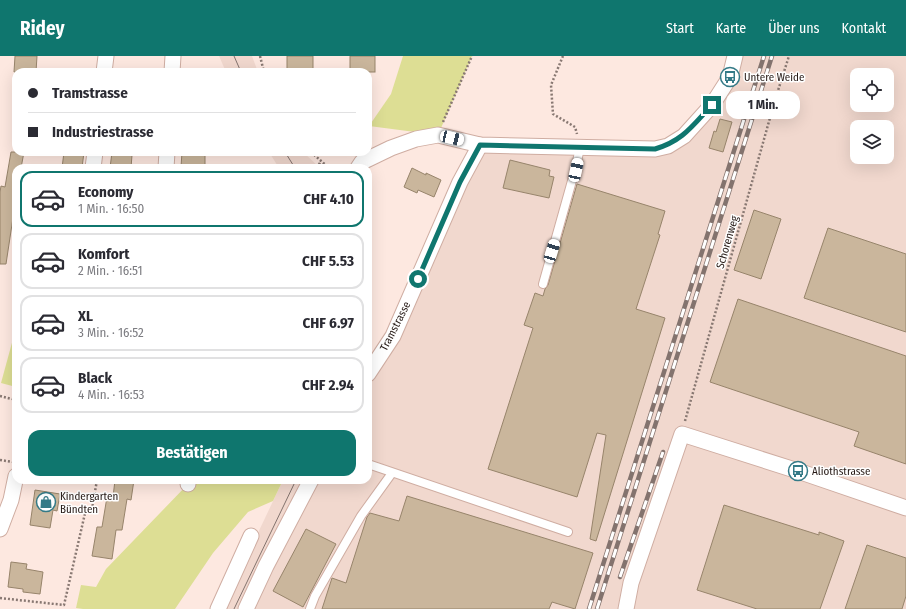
<!DOCTYPE html>
<html lang="de">
<meta charset="utf-8">
<style>
body{margin:0;font-family:"Fira Sans Condensed",sans-serif;background:#f7f7f7;color:#2b2b33;height:100vh;display:flex;flex-direction:column;font-size:15px;white-space:nowrap}
*{box-sizing:border-box;margin:0}
p{font-size:13px;color:#7c7c81}
.icon{flex:none;width:22px;height:22px;fill:none;stroke:currentColor;stroke-width:2;stroke-linecap:round;stroke-linejoin:round}
.map{position:relative;flex:1;overflow:hidden}
.panel{position:absolute;left:12px;top:108px;width:360px;height:320px;display:flex;flex-direction:column;background:#fff;border-radius:12px;box-shadow:0 4px 16px #0002}
.panel>*{flex:none}
.top-card{position:absolute;left:12px;top:12px;width:360px;height:88px;border-radius:12px;box-shadow:0 4px 16px #0002;display:grid;align-content:center;height:88px;padding:0 16px;background:#fff}
.tools{position:absolute;left:850px;top:12px;display:grid;gap:8px}
.tools a{display:grid;place-items:center;width:44px;height:44px;border-radius:8px;background:#fff;box-shadow:0 4px 16px #0002;font-size:20px}
.end{position:absolute;width:18px;height:18px;margin:-9px;border:5px solid #0f766e;background:#fff;box-shadow:0 0 0 2px #fff}
.from{border-radius:50%}
.bubble{position:absolute;height:28px;border-radius:12px;background:#fff;box-shadow:0 4px 16px #0002;font-size:13px;font-weight:700;line-height:28px;text-align:center}
.car{position:absolute;width:12px;height:24px;margin:-12px -6px;border-radius:5px;box-shadow:0 0 3px 1px #0007;background:linear-gradient(#fff 24%,#345 0 40%,#fff 0 76%,#345 0 86%,#fff 0)}
.top-card b{display:flex;align-items:center;gap:14px;height:38px;font-size:15px}
.top-card b+b{border-top:1px solid #e1e1e2}
.top-card i{width:10px;height:10px;background:#2b2b33}
ul{padding:7px 0 0;list-style:none}
li{display:flex;align-items:center;gap:12px;height:56px;margin:0 8px 6px;padding:0 8px;border:2px solid #e1e1e2;border-radius:12px}
li div{flex:1}
li b{display:block;font-size:15px}
li em{font-style:normal;font-weight:700}
li.active{border-color:#0f766e}
li>.icon{width:36px;height:36px;stroke-width:1.5}
.primary-button{display:flex;gap:8px;margin-top:auto;padding:8px 16px}
.primary-button a{flex:1;height:46px;border-radius:12px;background:#0f766e;color:#fff;font-size:16px;font-weight:700;line-height:46px;text-align:center}
header{display:flex;align-items:center;gap:24px;box-sizing:border-box;height:56px;padding:0 20px;background:#0f766e;color:#fff}
header strong{font-size:19px}
nav{display:flex;gap:22px;margin-inline-start:auto;font-size:14px}
.map>svg:first-child{display:block}
.built{fill:#f1d8ce;fill-rule:evenodd}
.green{fill:#ddde94}
.building{fill:#cab69c;stroke:#97846b}
.lines{fill:none;stroke-linecap:round;stroke-linejoin:round}
.service-casing{stroke:#cfada2;stroke-width:10}
.minor-casing{stroke:#cfada2;stroke-width:17}
.path{stroke:#887872;stroke-width:2.5;stroke-dasharray:2 2;stroke-linecap:butt}
.service{stroke:#fff;stroke-width:8}
.minor{stroke:#fff;stroke-width:15}
.tram{stroke:#83736e;stroke-width:1}
.rail-casing{stroke:#83736e;stroke-width:4.5}
.rail{stroke:#fff;stroke-width:3;stroke-dasharray:9;stroke-linecap:butt}
.route{stroke:#0f766e;stroke-width:5}
.labels{text-anchor:middle;stroke-width:3;stroke-linejoin:round;paint-order:stroke}
.poi-label{font-size:11px;fill:#251915;stroke:#fff;text-anchor:start}
.street-label{font-size:11px;fill:#251915;stroke:#fff}
</style>
<header>
<strong>Ridey</strong>
<nav><a>Start</a><a>Karte</a><a>Über uns</a><a>Kontakt</a></nav>
</header>
<div class="map">
<svg width="906" height="553" viewBox="0 0 906 553">
<rect width="100%" height="100%" fill="#fde8e0"/>
<!-- built -->
<g class="built">
<path d="M219,0H252L258,16H226Z"/>
<path d="M735,0H906V553H246L311,424H368V318L480,89L655,93L684,80ZM857,19H887V49H857ZM857,71H887V101H857Z"/>
<path d="M269,96H303L320,112H279Z"/>
<path d="M283,424H303L242,553H222Z"/>
</g>
<!-- green -->
<g class="green">
<path d="M403,0H472L438,79L369,70L391,38Z"/>
<path d="M16,272V331L1,327Z"/>
<path d="M195,424H283L273,445L248,456L213,497L175,553H83L76,552L81,529L96,531L106,513L188,428Z"/>
</g>
<!-- building -->
<g class="building">
<path d="M15,0H37L36,16H14Z"/>
<rect x="287" y="0" width="26" height="16"/>
<rect x="350" y="0" width="25" height="16"/>
<path d="M720,63L732,66L723,96L709,92L714,75L716,76Z"/>
<path d="M11,96H24L21,112H16V142L6,208H0V136L1,130L5,131Z"/>
<path d="M64,96H84L82,112H62Z"/>
<path d="M112,96L132,99L131,112H110Z"/>
<path d="M182,96H205V112L181,111Z"/>
<path d="M510,104L550,114L549,120L554,121L549,142L503,132Z"/>
<path d="M412,112L426,119V117L441,124L434,141L418,134L417,137L404,131Z"/>
<path d="M577,128L665,155L658,178L660,179L636,253L665,262L596,485L590,483L606,379L597,377L577,441L488,413L533,272L524,269L535,237L543,240L545,233L548,229Z"/>
<path d="M754,154L781,163L761,223L734,214Z"/>
<path d="M828,172L906,198V276L804,242Z"/>
<path d="M738,243L906,300V408L854,390L859,376L710,326Z"/>
<path d="M115,424H134L131,444L127,443L122,474H116L112,503L92,500L97,471H102L107,441H113Z"/>
<path d="M35,434L60,438L57,455L53,454L50,472L30,469Z"/>
<path d="M407,440L593,497L575,553L552,546L549,553H322L332,522L346,527L367,461L370,457L399,465Z"/>
<path d="M724,449L819,479V476L844,485L820,553H757L697,534Z"/>
<path d="M306,473L336,488L303,551L273,535Z"/>
<path d="M867,489L906,502V540L902,553H845Z"/>
<path d="M11,506L27,508L26,513L43,516L40,538L23,536V533L8,531Z"/>
</g>
<g class="lines">
<defs>
<g id="service">
<path d="M543,228L575,114L580,92"/>
<path d="M368,408L568,476"/>
<path d="M310,553L315,540L361,460L392,417"/>
</g>
<g id="minor">
<path d="M104,16L106,0"/>
<path d="M172,16L173,0"/>
<path d="M93,112L95,96"/>
<path d="M166,112L167,96"/>
<path d="M358,112L362,106L391,92L416,83L438,79L480,89L655,93L668,90L684,80L712,49L730,21L735,0"/>
<path d="M368,318L393,280L460,126L480,89"/>
<path d="M188,424V428"/>
<path d="M0,473L11,444L16,420"/>
<path d="M218,553L251,480"/>
<path d="M246,553L266,510L311,424"/>
<path d="M626,553L631,527L682,378L798,415L906,452"/>
</g>
</defs>
<!-- service casing -->
<use href="#service" class="service-casing"/>
<!-- minor casing -->
<use href="#minor" class="minor-casing"/>
<!-- path -->
<g class="path">
<path d="M260,0L264,16"/>
<path d="M563,0L551,29L553,58L575,71L577,78"/>
<path d="M443,66L472,0"/>
<path d="M311,96L329,112"/>
<path d="M319,112L318,110L321,105"/>
<path d="M368,259L370,290"/>
<path d="M0,340L16,344"/>
<path d="M685,365L775,44L789,0"/>
<path d="M0,404L13,406"/>
<path d="M0,542L64,549L86,453H92L97,424"/>
</g>
<!-- service -->
<use href="#service" class="service"/>
<!-- minor -->
<use href="#minor" class="minor"/>
<!-- tram -->
<g class="tram">
<path d="M234,0L241,16"/>
<path d="M285,96L295,112"/>
<path d="M234,553L296,424"/>
</g>
<defs>
<g id="rail">
<path d="M620,521L663,396"/>
<path d="M589,553L764,0"/>
<path d="M597,553L772,0"/>
</g>
</defs>
<!-- rail casing -->
<use href="#rail" class="rail-casing"/>
<!-- rail -->
<use href="#rail" class="rail"/>
</g>
<g class="lines">
<!-- route -->
<path class="route" d="M418,223L460,126L480,89L655,93C683,85 693,69 712,49"/>
</g>
<!-- icons -->
<defs>
<symbol id="bus-ring" viewBox="-11 -11 22 22"><circle r="9.5" fill="#fff" stroke="#347a87" stroke-width="1.5"/><path d="M-5-6H5V4H4V6H2V4H-2V6H-4V4H-5ZM-3.5-4V0h7V-4ZM-3.5 1.2v1.5H-2V1.2ZM2 1.2v1.5H3.5V1.2Z" fill="#347a87"/></symbol>
<symbol id="shop-ring" viewBox="-11 -11 22 22"><circle r="9.5" fill="#fff" stroke="#347a87" stroke-width="1.5"/><path d="M-5-2.5h2.3a2.7 3.5 0 0 1 5.4 0H5L5.5 6h-11ZM-1.5-2.5h3a1.5 2.3 0 0 0-3 0Z" fill="#347a87"/></symbol>
</defs>
<g fill-rule="evenodd">
<use href="#bus-ring" x="719" y="10" width="22" height="22"/>
<use href="#bus-ring" x="787" y="404" width="22" height="22"/>
<use href="#shop-ring" x="35" y="435" width="22" height="22"/>
</g>
<g class="labels">
<!-- poi labels -->
<g class="poi-label">
<text x="744" y="25">Untere Weide</text>
<text x="812" y="419">Aliothstrasse</text>
<text x="60" y="444">Kindergarten<tspan x="60" dy="13">Bündten</tspan></text>
</g>
<!-- street labels -->
<g class="street-label">
<text transform="translate(727 186) rotate(-74)" y="4">Schorenweg</text>
<text transform="translate(395 270) rotate(-63)" y="4">Tramstrasse</text>
</g>
</g>
</svg>
<div class="tools">
<a><svg class="icon" aria-label="locate" viewBox="0 0 24 24"><circle cx="12" cy="12" r="6"/><path d="M12 2v4M12 18v4M2 12h4M18 12h4"/></svg></a>
<a><svg class="icon" aria-label="layers" viewBox="0 0 24 24"><path d="M12 4l9 5-9 5-9-5zM3 14l9 5 9-5"/></svg></a>
</div>
<i class="end from" style="left:418px;top:223px"></i>
<i class="end" style="left:712px;top:49px"></i>
<div class="bubble" style="left:726px;top:35px;width:74px">1 Min.</div>
<i class="car" style="left:452px;top:82px;rotate:103deg"></i>
<i class="car" style="left:576px;top:114px;rotate:12deg"></i>
<i class="car" style="left:552px;top:195px;rotate:17deg"></i>
<div class="top-card">
<b><i class="from"></i>Tramstrasse</b>
<b><i></i>Industriestrasse</b>
</div>
<section class="panel">
<ul>
<li class="active"><svg class="icon" aria-label="car" viewBox="0 0 24 24"><path d="M5 17H2v-5l4-1 3-4h7l3 4 3 1v5h-3M9 17h6M6 11h13"/><circle cx="7" cy="17" r="2"/><circle cx="17" cy="17" r="2"/></svg><div><b>Economy</b><p>1 Min. · 16:50</p></div><em>CHF 4.10</em></li>
<li><svg class="icon" aria-label="car" viewBox="0 0 24 24"><path d="M5 17H2v-5l4-1 3-4h7l3 4 3 1v5h-3M9 17h6M6 11h13"/><circle cx="7" cy="17" r="2"/><circle cx="17" cy="17" r="2"/></svg><div><b>Komfort</b><p>2 Min. · 16:51</p></div><em>CHF 5.53</em></li>
<li><svg class="icon" aria-label="car" viewBox="0 0 24 24"><path d="M5 17H2v-5l4-1 3-4h7l3 4 3 1v5h-3M9 17h6M6 11h13"/><circle cx="7" cy="17" r="2"/><circle cx="17" cy="17" r="2"/></svg><div><b>XL</b><p>3 Min. · 16:52</p></div><em>CHF 6.97</em></li>
<li><svg class="icon" aria-label="car" viewBox="0 0 24 24"><path d="M5 17H2v-5l4-1 3-4h7l3 4 3 1v5h-3M9 17h6M6 11h13"/><circle cx="7" cy="17" r="2"/><circle cx="17" cy="17" r="2"/></svg><div><b>Black</b><p>4 Min. · 16:53</p></div><em>CHF 2.94</em></li>
</ul>
<div class="primary-button"><a>Bestätigen</a></div>
</section>
</div>
